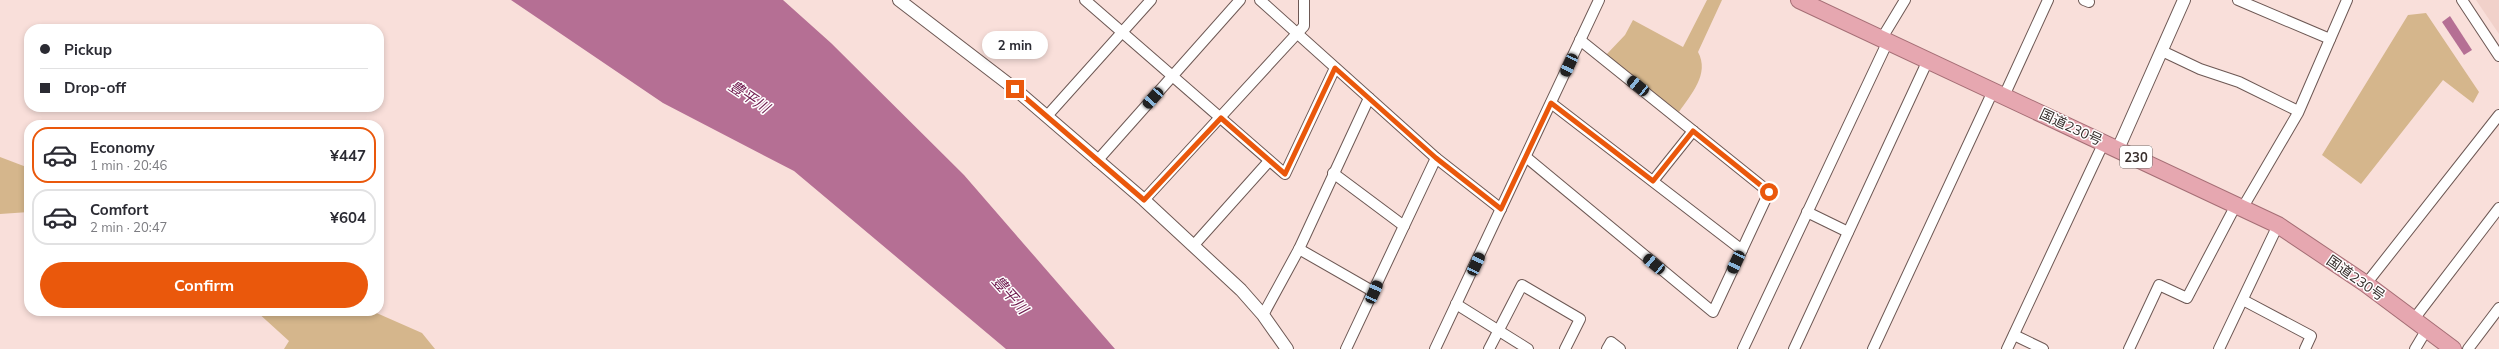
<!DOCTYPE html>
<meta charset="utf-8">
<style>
body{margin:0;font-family:Mulish,"Noto Sans JP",sans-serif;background:#f2f2f3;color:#2b2b33;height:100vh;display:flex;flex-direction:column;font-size:15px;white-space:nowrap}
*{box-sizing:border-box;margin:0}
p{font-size:13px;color:#7c7c81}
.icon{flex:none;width:22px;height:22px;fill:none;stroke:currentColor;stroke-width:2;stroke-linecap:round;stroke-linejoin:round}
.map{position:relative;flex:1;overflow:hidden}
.panel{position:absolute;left:24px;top:120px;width:360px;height:196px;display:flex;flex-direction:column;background:#fff;border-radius:16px;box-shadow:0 2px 6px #0003}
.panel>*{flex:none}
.hud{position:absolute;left:24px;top:24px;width:360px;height:88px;border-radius:16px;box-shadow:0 2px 6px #0003;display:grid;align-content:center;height:88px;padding:0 16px;background:#fff}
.end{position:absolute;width:18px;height:18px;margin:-9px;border:5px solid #ea580c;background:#fff;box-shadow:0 0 0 2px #fff}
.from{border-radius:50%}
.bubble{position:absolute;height:28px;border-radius:14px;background:#fff;box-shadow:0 2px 6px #0003;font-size:13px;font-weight:700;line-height:28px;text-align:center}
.car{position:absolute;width:12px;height:24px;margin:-12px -6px;border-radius:5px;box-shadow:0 0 3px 1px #0007;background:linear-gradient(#222 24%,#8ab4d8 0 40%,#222 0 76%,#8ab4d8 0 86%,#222 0)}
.hud b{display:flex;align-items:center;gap:14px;height:38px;font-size:15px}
.hud b+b{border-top:1px solid #e1e1e2}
.hud i{width:10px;height:10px;background:#2b2b33}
ul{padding:7px 0 0;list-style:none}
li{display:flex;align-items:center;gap:12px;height:56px;margin:0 8px 6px;padding:0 8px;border:2px solid #e1e1e2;border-radius:16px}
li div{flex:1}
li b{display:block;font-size:15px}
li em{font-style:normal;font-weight:700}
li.active{border-color:#ea580c}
li>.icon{width:36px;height:36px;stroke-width:1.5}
.primary-button{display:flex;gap:8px;margin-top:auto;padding:8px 16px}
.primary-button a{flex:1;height:46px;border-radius:24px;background:#ea580c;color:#fff;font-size:16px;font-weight:700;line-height:46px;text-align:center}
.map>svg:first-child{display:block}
.built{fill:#f1d1ca}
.green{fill:#d5b68c}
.water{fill:#b56f94}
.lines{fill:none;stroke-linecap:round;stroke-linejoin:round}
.minor-casing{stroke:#6d5854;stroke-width:12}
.tertiary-casing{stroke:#6d5854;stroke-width:14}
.trunk-casing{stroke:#a56e75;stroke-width:18}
.minor{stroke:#fff;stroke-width:10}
.tertiary{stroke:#fff;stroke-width:12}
.trunk{stroke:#e6a7b0;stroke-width:16}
.route{stroke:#ea580c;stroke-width:5}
.labels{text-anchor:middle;stroke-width:3;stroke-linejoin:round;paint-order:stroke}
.shield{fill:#fff;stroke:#736d6b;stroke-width:1}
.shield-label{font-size:13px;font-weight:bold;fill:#372e2c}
.street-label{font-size:14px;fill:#372e2c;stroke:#fff}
.water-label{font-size:15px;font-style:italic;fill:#6d174c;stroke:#fff}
</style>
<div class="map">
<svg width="2499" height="349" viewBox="0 0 2499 349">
<rect width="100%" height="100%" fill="#f9dfda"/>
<!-- built -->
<path class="built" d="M2476,0H2499V34Z"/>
<!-- green -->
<g class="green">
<path d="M1707,0H1722L1698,52C1710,74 1691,94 1679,112L1606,55L1625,35L1633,20L1683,47Z"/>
<path d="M2426,13L2479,92L2473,103L2443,80L2361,184L2322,155L2408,15Z"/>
<path d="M0,157L29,168V212L0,214Z"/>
<path d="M256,311H372L422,333L435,349H284L289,341Z"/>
</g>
<!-- water -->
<g class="water">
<path d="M511,0H783L831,43L964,175L1115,349H1006L794,171L663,103Z"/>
<path d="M2450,16L2472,50L2464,55L2442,22Z"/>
</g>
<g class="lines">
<defs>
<g id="minor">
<path d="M1085,0L1285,174L1335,68"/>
<path d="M1260,0L1436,158L1501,209"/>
<path d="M2084,0L2089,2"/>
<path d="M2238,0L2330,39"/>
<path d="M2462,0L2499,56"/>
<path d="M1882,38L1905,0"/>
<path d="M2162,51L2200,69L2239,82L2298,111"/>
<path d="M2004,96L2048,0"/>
<path d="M1551,103L1742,250"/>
<path d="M1047,116L1151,0"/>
<path d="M1526,157L1713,312L1769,192L1580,40"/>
<path d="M1097,161L1240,0"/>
<path d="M1333,173L1404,226"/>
<path d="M1653,181L1693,131"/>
<path d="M1144,200L1304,26V0"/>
<path d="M2243,207L2298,113L2347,0"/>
<path d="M1807,212L1848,232"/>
<path d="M1193,246L1269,161"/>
<path d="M1299,249L1374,292"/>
<path d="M2366,284L2499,115"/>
<path d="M2243,300L2311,336L2305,349"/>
<path d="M1456,304L1528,349"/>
<path d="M1263,315L1299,249L1369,98"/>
<path d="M2414,319L2499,208"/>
<path d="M2014,335L2043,349"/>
<path d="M1346,349L1436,158"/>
<path d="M1435,349L1599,0"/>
<path d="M1489,349L1522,285L1580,319L1565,349"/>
<path d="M1607,349L1611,342L1620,349"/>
<path d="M1743,349L1888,41"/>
<path d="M1794,349L1928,60"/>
<path d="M1873,349L1993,91"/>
<path d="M2007,349L2104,142"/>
<path d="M2129,349L2159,285L2187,298L2237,203"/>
<path d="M2219,349L2278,225"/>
<path d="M2415,349L2427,329"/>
<path d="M2468,349L2499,308"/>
</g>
<g id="tertiary">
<path d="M899,0L1015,89L1144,200L1241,290L1263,315L1287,349"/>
<path d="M2118,149L2184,0"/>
</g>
<path id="trunk" d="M1799,0L2278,225L2366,284L2453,349"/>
</defs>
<!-- minor casing -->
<use href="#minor" class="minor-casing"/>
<!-- tertiary casing -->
<use href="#tertiary" class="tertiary-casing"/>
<!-- trunk casing -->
<use href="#trunk" class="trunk-casing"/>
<!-- minor -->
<use href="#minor" class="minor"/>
<!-- tertiary -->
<use href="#tertiary" class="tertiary"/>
<!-- trunk -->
<use href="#trunk" class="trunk"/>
</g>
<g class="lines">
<!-- route -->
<path class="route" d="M1015,89L1144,200L1221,118L1285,174L1335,68L1436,158L1501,209L1551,103L1653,181L1693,131L1769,192"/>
</g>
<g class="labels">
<!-- shield labels -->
<rect class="shield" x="2120" y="146" width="32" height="22" rx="3"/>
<g class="shield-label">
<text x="2136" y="162">230</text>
</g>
<!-- street labels -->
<g class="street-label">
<text transform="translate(2071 127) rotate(25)" y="5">国道230号</text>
<text transform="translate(2356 278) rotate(35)" y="5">国道230号</text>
</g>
<!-- water labels -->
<g class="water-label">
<text transform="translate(749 97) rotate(34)" y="5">豊平川</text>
<text transform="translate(1010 295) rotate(48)" y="5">豊平川</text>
</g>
</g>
</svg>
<i class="end from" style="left:1769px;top:192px"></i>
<i class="end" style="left:1015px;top:89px"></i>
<div class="bubble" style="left:982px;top:31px;width:66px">2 min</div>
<i class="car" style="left:1569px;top:65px;rotate:205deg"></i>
<i class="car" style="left:1638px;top:86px;rotate:309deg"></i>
<i class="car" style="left:1153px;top:98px;rotate:222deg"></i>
<i class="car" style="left:1736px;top:262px;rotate:205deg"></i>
<i class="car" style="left:1476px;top:264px;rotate:25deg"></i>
<i class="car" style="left:1654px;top:264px;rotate:310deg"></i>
<i class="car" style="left:1374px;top:292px;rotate:24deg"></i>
<div class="hud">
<b><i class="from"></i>Pickup</b>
<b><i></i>Drop-off</b>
</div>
<section class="panel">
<ul>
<li class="active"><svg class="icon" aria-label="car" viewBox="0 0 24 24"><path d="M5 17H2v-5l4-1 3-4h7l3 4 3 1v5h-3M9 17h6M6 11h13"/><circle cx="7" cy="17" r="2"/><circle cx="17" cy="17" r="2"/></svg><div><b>Economy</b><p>1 min · 20:46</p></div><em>¥447</em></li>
<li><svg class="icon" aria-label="car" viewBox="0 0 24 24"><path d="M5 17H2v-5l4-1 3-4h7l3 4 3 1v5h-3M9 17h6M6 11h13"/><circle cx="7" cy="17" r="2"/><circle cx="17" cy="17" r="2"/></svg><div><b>Comfort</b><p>2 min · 20:47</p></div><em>¥604</em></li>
</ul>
<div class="primary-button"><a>Confirm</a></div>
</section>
</div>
